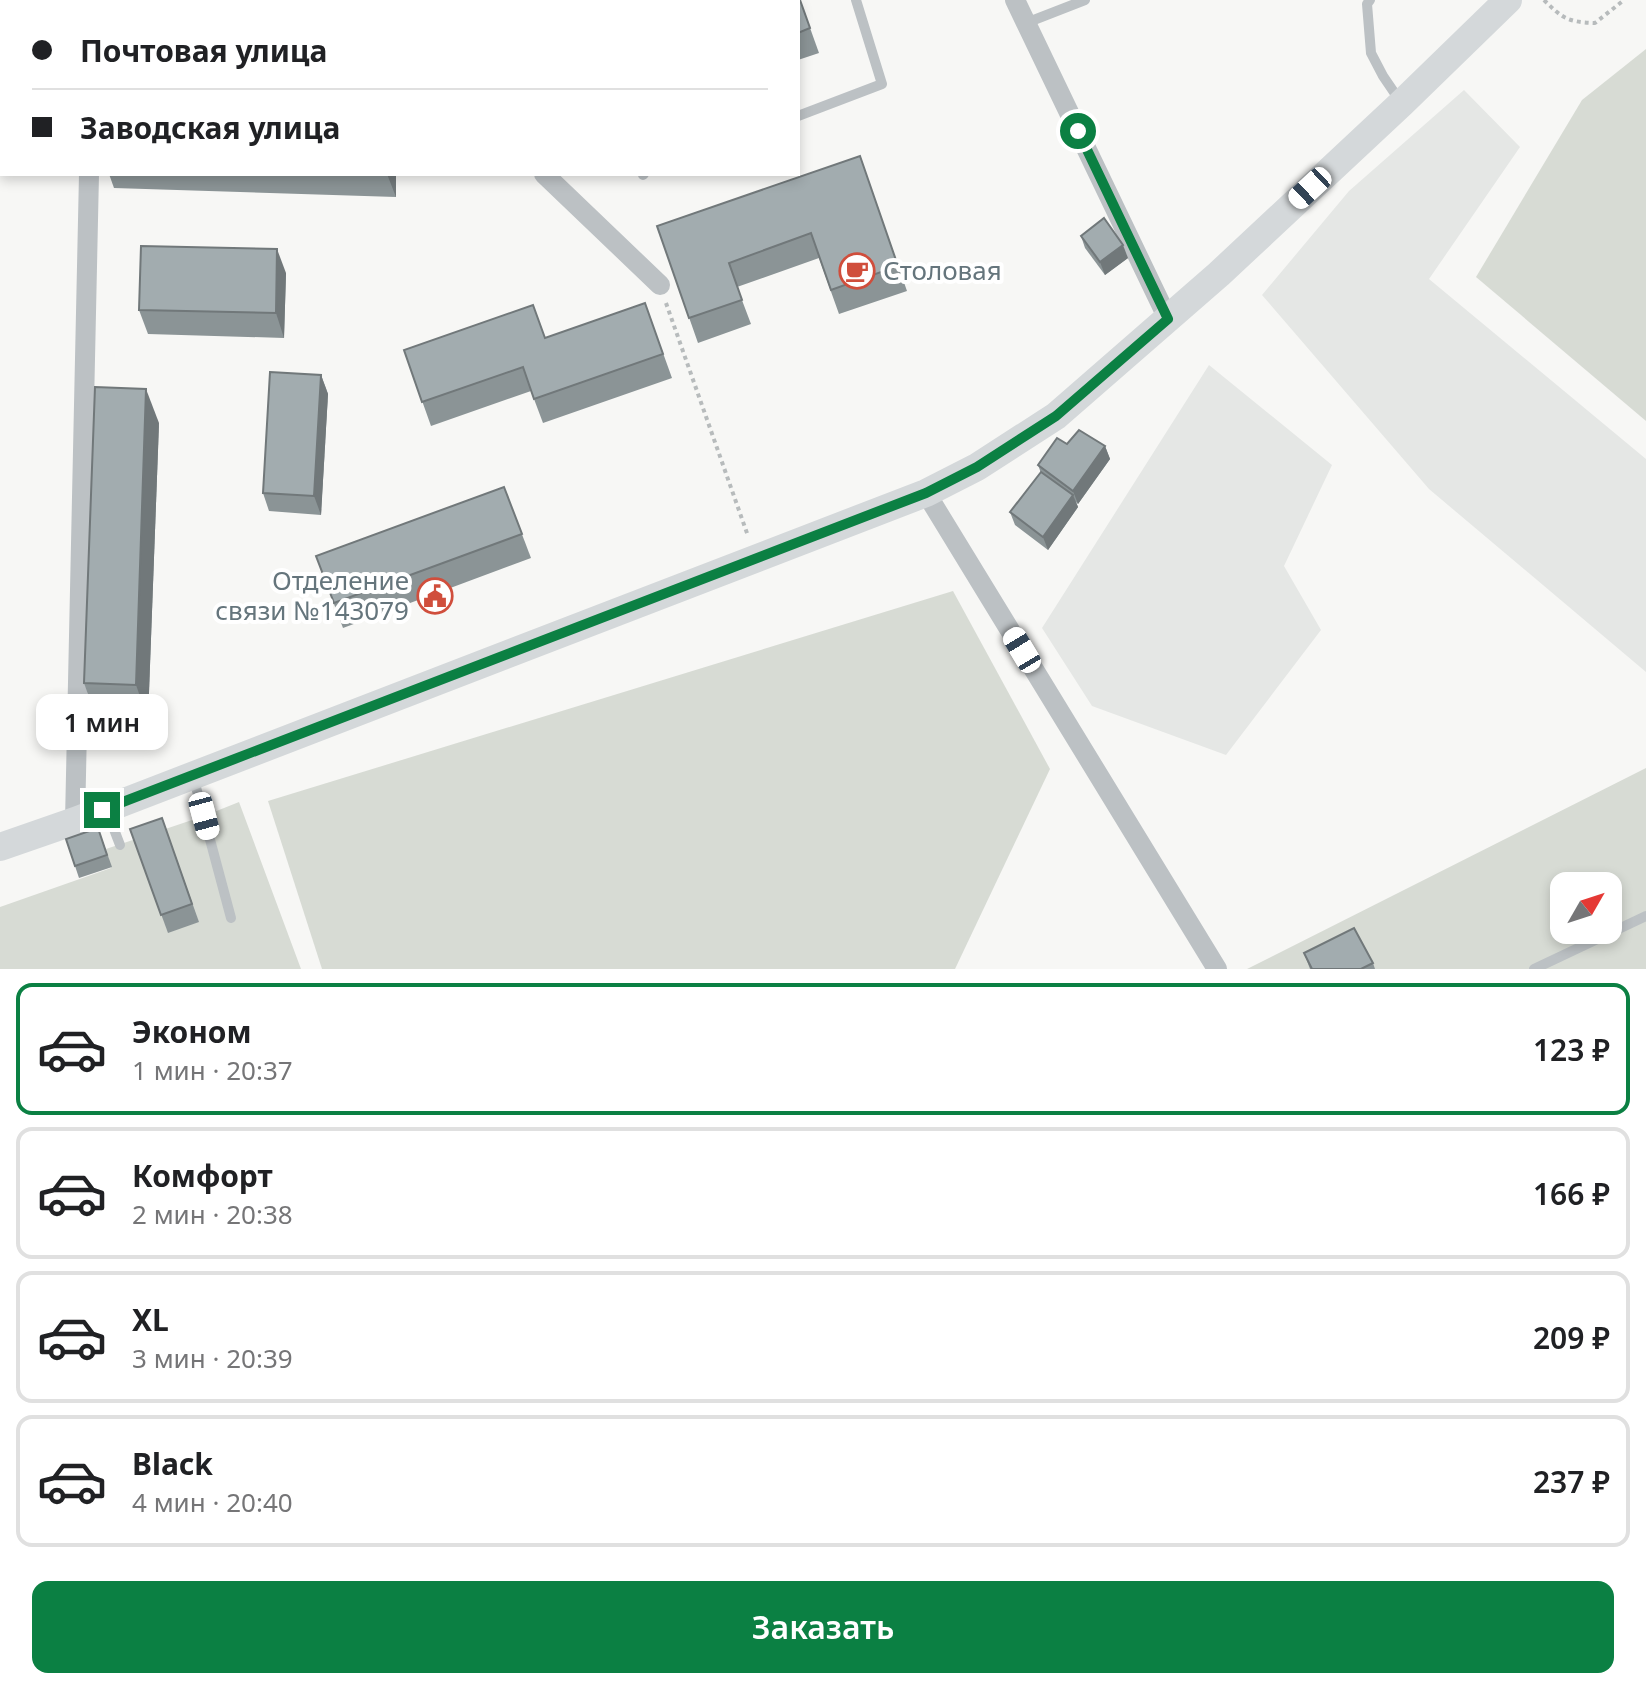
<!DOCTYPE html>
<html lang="ru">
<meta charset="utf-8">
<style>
body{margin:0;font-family:"Noto Sans",sans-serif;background:#f2f2f2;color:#202124;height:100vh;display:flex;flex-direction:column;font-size:30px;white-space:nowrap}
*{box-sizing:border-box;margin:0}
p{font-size:26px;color:#757577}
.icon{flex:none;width:44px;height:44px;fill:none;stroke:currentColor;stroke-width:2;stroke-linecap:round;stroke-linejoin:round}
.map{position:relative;height:969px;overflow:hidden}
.side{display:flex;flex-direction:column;background:#fff;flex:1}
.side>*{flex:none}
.guide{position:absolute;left:0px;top:0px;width:800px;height:176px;box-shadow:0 4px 12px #0003;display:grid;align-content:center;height:176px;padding:0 32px;background:#fff}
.needle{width:52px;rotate:51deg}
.buttons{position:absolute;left:1550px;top:872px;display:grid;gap:16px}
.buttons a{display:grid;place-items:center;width:72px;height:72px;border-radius:16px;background:#fff;box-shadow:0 4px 12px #0003;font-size:40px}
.end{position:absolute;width:36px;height:36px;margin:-18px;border:10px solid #0b8043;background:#fff;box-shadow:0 0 0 4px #fff}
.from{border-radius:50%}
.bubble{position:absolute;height:56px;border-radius:16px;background:#fff;box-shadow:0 4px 12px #0003;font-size:26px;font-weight:600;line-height:56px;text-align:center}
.car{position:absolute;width:24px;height:48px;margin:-24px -12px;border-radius:10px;box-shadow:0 0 6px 2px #0007;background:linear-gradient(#fff 24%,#345 0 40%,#fff 0 76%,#345 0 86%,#fff 0)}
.guide b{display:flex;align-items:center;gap:28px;height:76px;font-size:30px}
.guide b+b{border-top:2px solid #e0e0e0}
.guide i{width:20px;height:20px;background:#202124}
ul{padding:14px 0 0;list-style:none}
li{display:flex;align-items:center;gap:24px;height:132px;margin:0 16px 12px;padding:0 16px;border:4px solid #e0e0e0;border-radius:16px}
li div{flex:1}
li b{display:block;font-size:30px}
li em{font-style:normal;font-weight:600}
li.current{border-color:#0b8043}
li>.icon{width:72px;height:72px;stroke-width:1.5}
.cta{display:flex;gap:16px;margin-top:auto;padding:16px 32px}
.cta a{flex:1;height:92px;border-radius:16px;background:#0b8043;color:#fff;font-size:32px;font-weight:600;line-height:92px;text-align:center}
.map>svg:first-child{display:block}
.built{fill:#e5e7e5}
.green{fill:#d7dbd4;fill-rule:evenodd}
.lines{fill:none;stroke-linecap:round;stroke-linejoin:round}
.path{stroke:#b7bbbc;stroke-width:4;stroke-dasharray:4 4;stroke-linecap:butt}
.lane{stroke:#bcc1c4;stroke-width:10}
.street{stroke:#bcc1c4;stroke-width:20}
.secondary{stroke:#d4d8da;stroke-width:28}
.wall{fill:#8b9496}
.shaded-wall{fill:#71787a}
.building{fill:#a2acaf;stroke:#71787a;stroke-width:2}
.route{stroke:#0b8043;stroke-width:10}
.labels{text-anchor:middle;stroke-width:8;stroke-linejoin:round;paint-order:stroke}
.poi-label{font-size:26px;fill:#65757c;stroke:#fff;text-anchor:start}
</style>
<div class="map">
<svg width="1646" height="969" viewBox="0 0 1646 969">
<rect width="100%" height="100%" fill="#f7f7f5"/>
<!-- built -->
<g class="built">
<path d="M1464,90L1520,147L1429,279L1646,459V672L1429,489L1262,295L1349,191Z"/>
<path d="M1209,365L1332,465L1284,566L1321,630L1226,755L1092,706L1042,628Z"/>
</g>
<!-- green -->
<g class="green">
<rect x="103" y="0" width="292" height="2"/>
<path d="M1646,49V421L1476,277L1582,100Z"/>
<path d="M953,591L1050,769L955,969H322L268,801Z"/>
<path d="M1646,768V969H1247ZM1564,886H1608V930H1564Z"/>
<path d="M239,802L301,969H0V907L111,868L106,849L204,816Z"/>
</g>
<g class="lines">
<!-- path -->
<g class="path">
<path d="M1544,0C1563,19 1568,22 1595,23L1624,0"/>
<path d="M666,303L748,536"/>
</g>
<!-- lane -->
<g class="lane">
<path d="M1370,0L1367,4L1371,53L1383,76L1400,101"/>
<path d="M677,2L682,0"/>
<path d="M1026,23L1085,0"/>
<path d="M798,116L882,84L856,0"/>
<path d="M643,175L644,174"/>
<path d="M193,776L231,918"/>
<path d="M107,811L120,845"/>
<path d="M1534,969L1646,916"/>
</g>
<!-- street -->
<g class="street">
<path d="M93,0V2"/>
<path d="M433,0L434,2"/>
<path d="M1015,0L1168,319"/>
<path d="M0,18H2"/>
<path d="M544,174L660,285"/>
<path d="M926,493L1217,969"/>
<path d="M75,821L89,174"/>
</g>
<!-- secondary -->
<path class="secondary" d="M0,847L75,821L926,493L977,467L1056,416L1219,274L1402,103L1508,0"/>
</g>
<!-- wall -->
<g class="wall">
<path d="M800,0L819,53L798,60V2Z"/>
<path d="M860,156L907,291L839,314L819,258L737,287L751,324L698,343L657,226Z"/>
<path d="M109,174H396V197L114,188Z"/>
<path d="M1081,236L1128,258L1105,275L1085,248Z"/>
<path d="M286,273L284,338L148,334L139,310Z"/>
<path d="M645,303L672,378L543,423L531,391L431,426L404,350L546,338Z"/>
<path d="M321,375L328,394L321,515L269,511L263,493Z"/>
<path d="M159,423L148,719L96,717L84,683Z"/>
<path d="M1067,444L1105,446L1110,459L1078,504L1076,502L1078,507L1048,550L1015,525L1010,512L1041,473L1038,465Z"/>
<path d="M504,487L531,558L343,628L316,556Z"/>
<path d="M162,818L199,922L168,933L130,829Z"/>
<path d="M98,828L112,867L79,878L66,839Z"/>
<path d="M1304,953L1373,963L1375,969H1310Z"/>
</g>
<!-- shaded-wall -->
<g class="shaded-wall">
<path d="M387,174H396V197Z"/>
<path d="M1123,245L1128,258L1105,275L1100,262Z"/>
<path d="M277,249L286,273L284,338L276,313Z"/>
<path d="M321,375L328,394L321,515L314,496Z"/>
<path d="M146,389L159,423L148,719L136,685Z"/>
<path d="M1105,446L1110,459L1078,504L1073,491Z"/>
<path d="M1073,495L1078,507L1048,550L1043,537Z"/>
</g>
<!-- building -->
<g class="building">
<path d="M754,0H800L810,28L798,33V2H748Z"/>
<path d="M860,156L898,266L831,290L811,233L729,263L742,300L689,318L657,226Z"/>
<path d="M1104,218L1123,245L1100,262L1081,236Z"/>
<path d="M141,246L277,249L276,313L139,310Z"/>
<path d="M645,303L663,354L534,399L523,367L422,402L404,350L533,305L545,338Z"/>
<path d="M270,372L321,375L314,496L263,493Z"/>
<path d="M95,387L146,389L136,685L84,683Z"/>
<path d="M1079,430L1105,446L1073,491L1038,465L1057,438L1067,444Z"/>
<path d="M1041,472L1073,495L1043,537L1010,512Z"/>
<path d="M504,487L522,534L334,603L316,556Z"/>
<path d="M162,818L192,904L161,915L130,829Z"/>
<path d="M98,828L107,855L75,866L66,839Z"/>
<path d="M1354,928L1373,963L1361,969H1312L1304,953Z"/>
</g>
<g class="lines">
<!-- route -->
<path class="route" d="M102,810L926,493L977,467L1056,416L1168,319L1078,131"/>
</g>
<!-- icons -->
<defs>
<symbol id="cafe-ring" viewBox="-11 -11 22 22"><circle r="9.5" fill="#fff" stroke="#d04e3c" stroke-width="1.5"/><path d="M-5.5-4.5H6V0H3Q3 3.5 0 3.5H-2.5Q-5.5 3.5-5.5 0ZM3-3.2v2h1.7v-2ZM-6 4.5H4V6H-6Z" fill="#d04e3c"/></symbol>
<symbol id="civic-ring" viewBox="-11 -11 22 22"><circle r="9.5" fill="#fff" stroke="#d04e3c" stroke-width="1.5"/><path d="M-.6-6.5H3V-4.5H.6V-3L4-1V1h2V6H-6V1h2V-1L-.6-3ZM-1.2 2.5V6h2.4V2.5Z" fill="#d04e3c"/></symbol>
</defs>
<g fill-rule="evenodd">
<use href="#cafe-ring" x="837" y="251" width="40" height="40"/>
<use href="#civic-ring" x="415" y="576" width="40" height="40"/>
</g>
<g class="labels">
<!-- poi labels -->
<g class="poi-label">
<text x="883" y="280">Столовая</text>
<text x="409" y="590" text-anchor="end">Отделение<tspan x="409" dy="30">связи №143079</tspan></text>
</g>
</g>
</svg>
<div class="buttons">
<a><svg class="needle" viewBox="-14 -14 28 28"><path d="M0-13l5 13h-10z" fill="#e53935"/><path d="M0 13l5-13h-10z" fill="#757577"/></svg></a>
</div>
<i class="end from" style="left:1078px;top:131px"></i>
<i class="end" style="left:102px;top:810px"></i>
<div class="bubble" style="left:36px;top:694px;width:132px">1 мин</div>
<i class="car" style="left:1310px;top:188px;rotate:227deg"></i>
<i class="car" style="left:1022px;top:650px;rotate:329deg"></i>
<i class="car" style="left:204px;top:816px;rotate:165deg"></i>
<div class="guide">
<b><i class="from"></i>Почтовая улица</b>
<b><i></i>Заводская улица</b>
</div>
</div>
<section class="side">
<ul>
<li class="current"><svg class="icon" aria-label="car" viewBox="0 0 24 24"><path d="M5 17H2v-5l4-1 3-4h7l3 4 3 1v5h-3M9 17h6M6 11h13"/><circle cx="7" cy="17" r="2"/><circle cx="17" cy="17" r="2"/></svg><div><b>Эконом</b><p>1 мин · 20:37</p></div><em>123 ₽</em></li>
<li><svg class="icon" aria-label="car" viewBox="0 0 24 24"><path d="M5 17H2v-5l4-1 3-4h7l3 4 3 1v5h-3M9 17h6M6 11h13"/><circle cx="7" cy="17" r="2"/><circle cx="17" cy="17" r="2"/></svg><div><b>Комфорт</b><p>2 мин · 20:38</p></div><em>166 ₽</em></li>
<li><svg class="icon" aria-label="car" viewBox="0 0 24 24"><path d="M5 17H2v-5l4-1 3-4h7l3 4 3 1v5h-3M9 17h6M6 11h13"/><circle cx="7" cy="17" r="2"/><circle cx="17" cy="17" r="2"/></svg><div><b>XL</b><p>3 мин · 20:39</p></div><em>209 ₽</em></li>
<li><svg class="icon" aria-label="car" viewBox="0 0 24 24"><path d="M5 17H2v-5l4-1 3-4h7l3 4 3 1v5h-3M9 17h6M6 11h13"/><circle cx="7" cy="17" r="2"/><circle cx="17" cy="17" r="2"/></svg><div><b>Black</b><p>4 мин · 20:40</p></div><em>237 ₽</em></li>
</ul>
<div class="cta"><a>Заказать</a></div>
</section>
